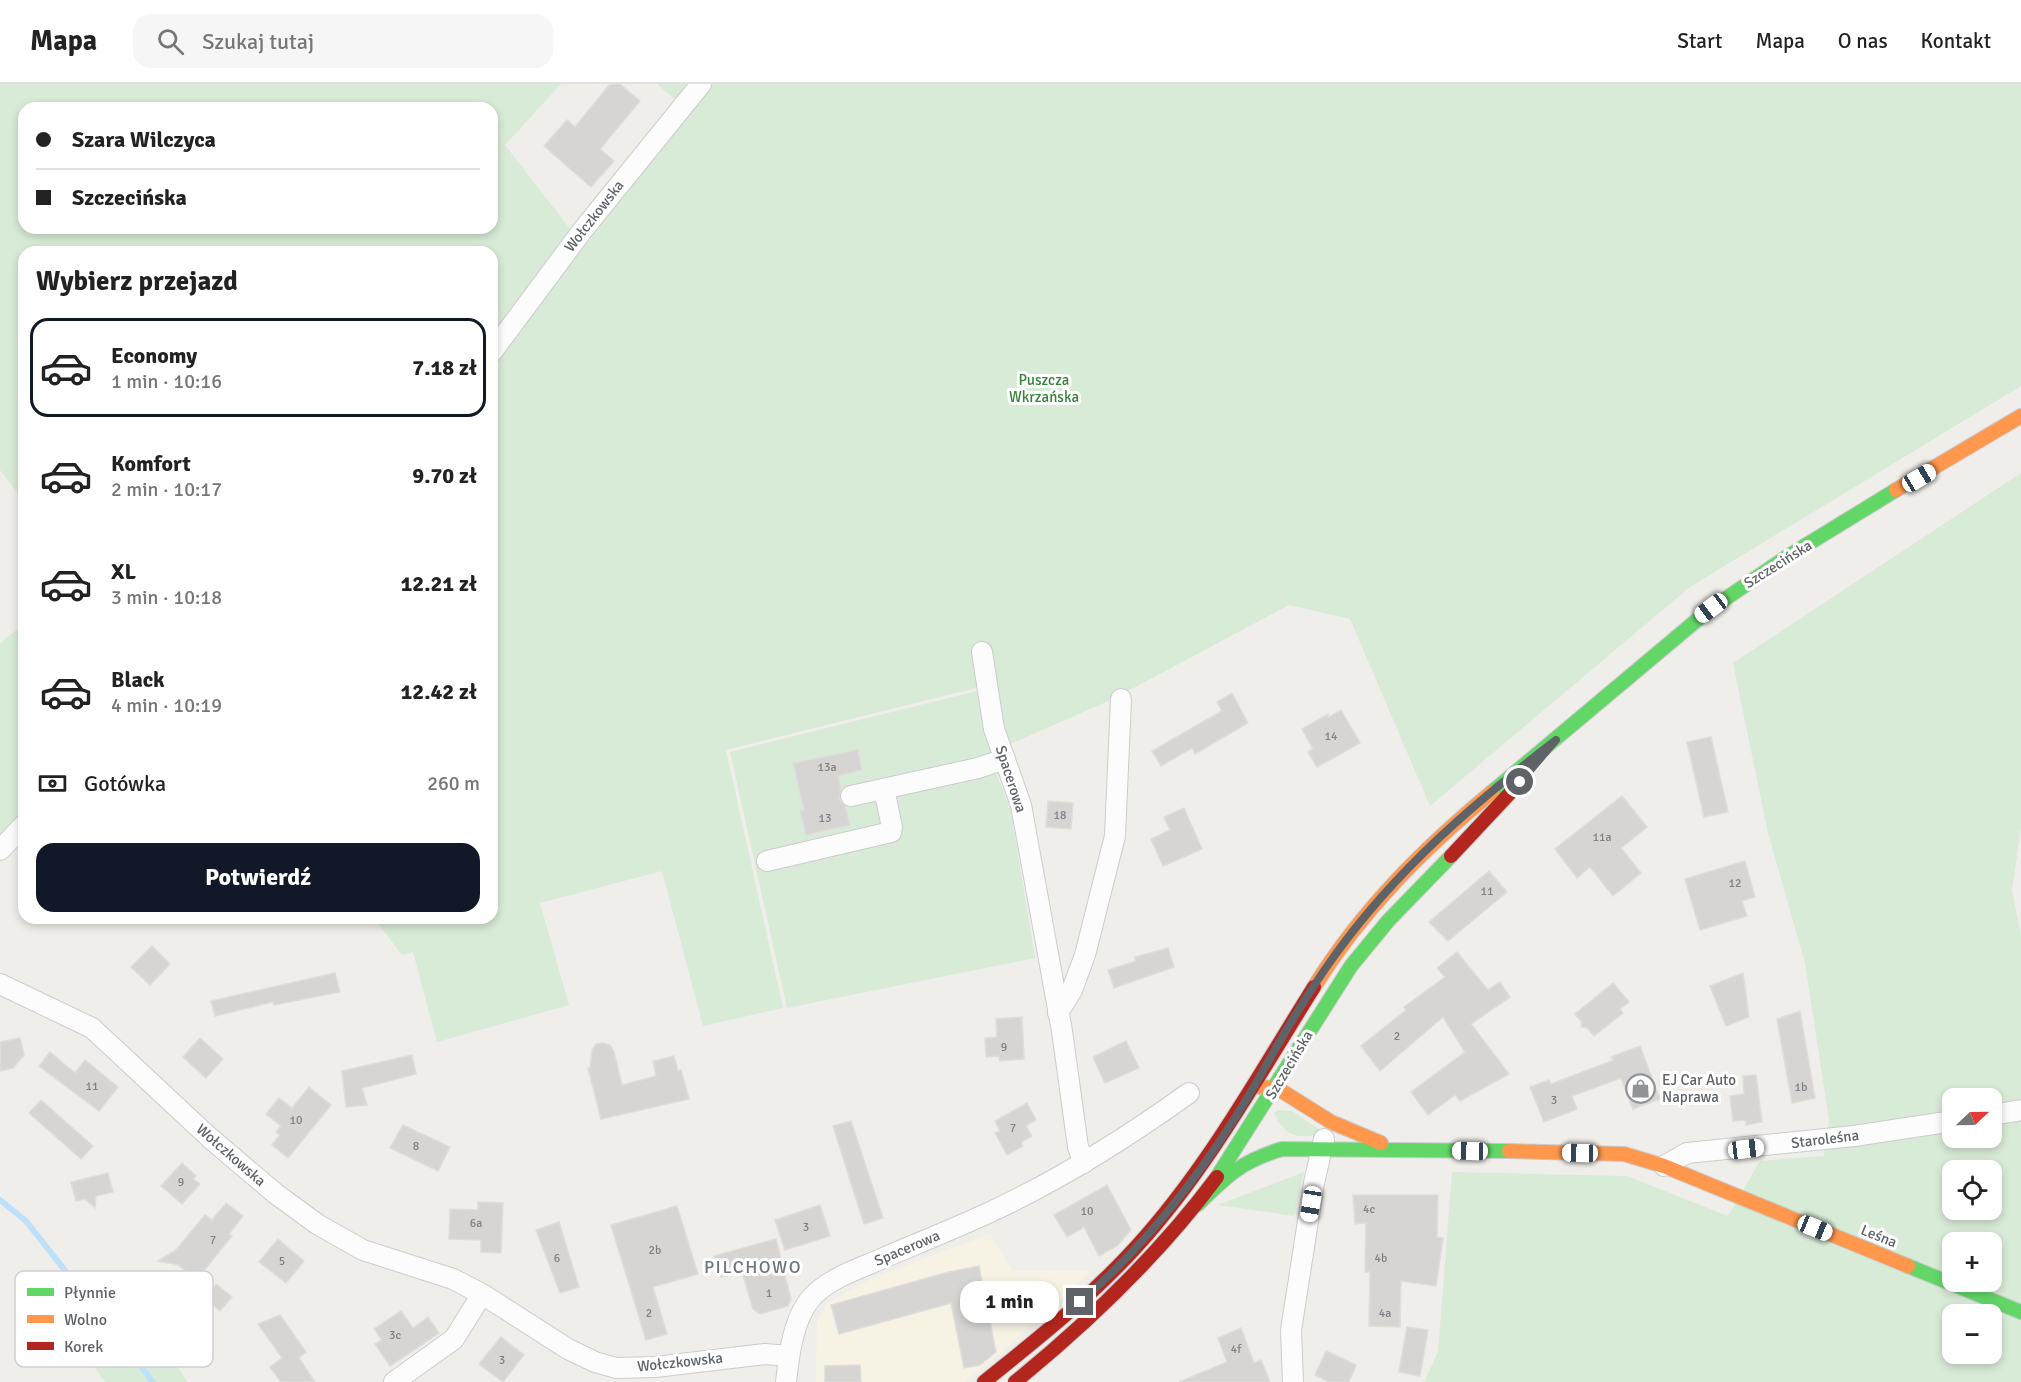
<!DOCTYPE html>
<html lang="pl">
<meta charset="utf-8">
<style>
body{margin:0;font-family:Signika,sans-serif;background:#f6f6f6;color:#222;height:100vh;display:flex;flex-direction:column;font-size:22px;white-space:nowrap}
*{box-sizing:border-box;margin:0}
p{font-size:20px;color:#767676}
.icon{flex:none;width:33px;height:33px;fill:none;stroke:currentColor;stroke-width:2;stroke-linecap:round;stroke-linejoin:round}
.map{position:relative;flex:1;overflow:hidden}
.sheet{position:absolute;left:18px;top:162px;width:480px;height:678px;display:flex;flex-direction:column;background:#fff;border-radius:18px;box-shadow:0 3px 9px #0003}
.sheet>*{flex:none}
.guide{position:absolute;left:18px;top:18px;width:480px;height:132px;border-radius:18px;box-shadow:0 3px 9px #0003;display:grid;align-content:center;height:132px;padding:0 18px;background:#fff}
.needle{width:39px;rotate:68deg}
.fabs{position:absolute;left:1942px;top:1004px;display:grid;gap:12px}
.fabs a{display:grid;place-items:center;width:60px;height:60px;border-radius:12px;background:#fff;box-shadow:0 3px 9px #0003;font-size:30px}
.end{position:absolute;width:27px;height:27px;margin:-14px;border:8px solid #5f6368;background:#fff;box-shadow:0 0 0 3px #fff}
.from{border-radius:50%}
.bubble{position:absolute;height:42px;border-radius:18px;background:#fff;box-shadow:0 3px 9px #0003;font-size:20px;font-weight:700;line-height:42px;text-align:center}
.car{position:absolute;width:18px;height:36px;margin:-18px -9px;border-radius:8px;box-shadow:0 0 4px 2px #0007;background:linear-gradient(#fff 24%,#345 0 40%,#fff 0 76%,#345 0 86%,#fff 0)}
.guide b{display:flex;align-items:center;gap:21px;height:57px;font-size:22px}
.guide b+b{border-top:2px solid #e0e0e0}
.guide i{width:15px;height:15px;background:#222}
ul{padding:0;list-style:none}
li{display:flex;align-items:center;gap:18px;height:99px;margin:0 12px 9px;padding:0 6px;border:3px solid transparent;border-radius:18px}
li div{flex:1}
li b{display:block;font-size:22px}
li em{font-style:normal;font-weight:700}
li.selected{border-color:#111827}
li>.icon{width:54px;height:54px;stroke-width:1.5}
h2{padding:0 18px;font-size:27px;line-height:72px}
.pay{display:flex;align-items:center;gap:15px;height:66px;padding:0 18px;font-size:22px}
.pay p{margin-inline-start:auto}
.button{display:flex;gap:12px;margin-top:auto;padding:12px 18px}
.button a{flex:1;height:69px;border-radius:18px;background:#111827;color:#fff;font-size:24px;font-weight:700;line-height:69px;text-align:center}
header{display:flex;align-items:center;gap:36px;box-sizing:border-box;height:84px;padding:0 30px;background:#fff;border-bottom:2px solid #e0e0e0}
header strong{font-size:28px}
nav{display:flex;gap:33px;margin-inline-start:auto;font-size:21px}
.search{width:420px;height:54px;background:#f6f6f6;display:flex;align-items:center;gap:15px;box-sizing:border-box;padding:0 21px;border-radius:18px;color:#767676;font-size:22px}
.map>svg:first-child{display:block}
.commercial{fill:#f7f3e4}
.green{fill:#d8ebd6;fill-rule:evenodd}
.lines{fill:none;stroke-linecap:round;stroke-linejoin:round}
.stream{stroke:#bfe0f9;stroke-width:6}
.building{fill:#d6d5d3;stroke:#deddd9;stroke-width:1.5}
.street-casing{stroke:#cbcccc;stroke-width:22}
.fast-casing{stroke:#cacacb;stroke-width:16}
.slow-casing{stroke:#cacacb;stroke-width:16}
.jam-casing{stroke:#cacacb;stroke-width:16}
.street{stroke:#fdfcfc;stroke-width:20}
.fast{stroke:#63d668;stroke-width:14}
.slow{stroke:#ff974d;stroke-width:14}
.jam{stroke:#b3261e;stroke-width:14}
.route{stroke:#5f6368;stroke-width:8}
.labels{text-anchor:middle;stroke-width:6;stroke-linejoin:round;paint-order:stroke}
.number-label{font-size:12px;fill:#7e8184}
.street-label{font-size:15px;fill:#5f6368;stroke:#fff}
.park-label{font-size:15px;fill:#348238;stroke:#fff}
.poi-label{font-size:15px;fill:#5f6368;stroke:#fff;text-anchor:start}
.quarter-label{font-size:18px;letter-spacing:1.5px;fill:#70757a;stroke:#fff}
.key{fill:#fff;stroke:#cfd0d2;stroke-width:1.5}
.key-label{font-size:16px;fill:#5f6368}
</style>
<header>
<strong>Mapa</strong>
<div class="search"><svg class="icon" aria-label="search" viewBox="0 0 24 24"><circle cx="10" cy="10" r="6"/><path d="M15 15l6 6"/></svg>Szukaj tutaj</div>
<nav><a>Start</a><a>Mapa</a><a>O nas</a><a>Kontakt</a></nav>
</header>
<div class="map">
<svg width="2021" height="1298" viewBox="0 0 2021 1298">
<rect width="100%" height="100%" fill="#efeeea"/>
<!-- commercial -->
<path class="commercial" d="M990,1150L1012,1187H1091L997,1272L964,1298H816L817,1237L828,1219L870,1195Z"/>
<!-- green -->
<g class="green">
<path d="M0,0H561L505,61L574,150L492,258V168H24V417L0,386ZM24,24H492V144H24Z"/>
<path d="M657,0H690L676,16Z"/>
<path d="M712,0H2021V302L1690,503L1430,722L1350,535L1289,521L1113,615L1010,660L998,619L980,603L726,666L783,924L703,942L662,787L540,819L569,921L437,958L413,868L402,871L374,834H492V280Z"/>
<path d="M2021,389V744L2012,806L2021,852V1298H1424L1438,1268L1452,1088L1627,1092L1728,1132L1760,1077L1824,1072L1829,1036L1805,879L1768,749L1733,579ZM1953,1014H1992V1053H1953ZM1953,1086H1992V1125H1953ZM1953,1158H1992V1197H1953ZM1953,1230H1992V1269H1953Z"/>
<path d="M24,540V731L0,755V559Z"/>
<path d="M977,607L984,650L992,671L990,673L1011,727L1035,874L787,924L730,668Z"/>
<path d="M1278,1026L1292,1027L1320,1046L1321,1051C1297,1054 1285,1053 1274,1029Z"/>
<path d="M1304,1088L1294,1132L1218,1121Z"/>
<path d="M93,1219L157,1255L188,1298H105L77,1259L69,1240Z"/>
</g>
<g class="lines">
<!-- stream -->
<path class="stream" d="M0,1116L26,1137L153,1298"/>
</g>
<!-- building -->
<g class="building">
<path d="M610,0H620L640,17L600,65L614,77L591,103L544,62L567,36L575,43Z"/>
<path d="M1232,609L1248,639L1195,670L1192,664L1161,682L1152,667L1222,627L1217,618Z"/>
<path d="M1341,626L1360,659L1317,683L1308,668L1313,665L1302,645L1328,630L1329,633Z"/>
<path d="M1711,653L1728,728L1704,733L1687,658Z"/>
<path d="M858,666L862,686L838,692L841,705L839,715L845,722L850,741L806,751L800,727L804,726L793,679Z"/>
<path d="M1622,712L1647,743L1621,764L1641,789L1613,812L1590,783L1577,794L1555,765Z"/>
<path d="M1048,717L1073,719L1071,745L1046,743Z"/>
<path d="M1184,724L1202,765L1163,782L1151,755L1170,746L1164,733Z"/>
<path d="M1745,777L1755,813L1742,817L1747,832L1700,846L1685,795Z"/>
<path d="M1489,787L1507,808L1448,857L1429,838Z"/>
<path d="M152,862L170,880L150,901L131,883Z"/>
<path d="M1168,864L1174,883L1114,904L1108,886L1136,877L1135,873Z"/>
<path d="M1457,868L1488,906L1500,898L1510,913L1471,940L1509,990L1460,1017L1455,1011L1428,1031L1411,1008L1465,968L1443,933L1380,987L1361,962L1406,926L1404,923L1445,893L1437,884Z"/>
<path d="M335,889L340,908L274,921L273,918L215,932L211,917Z"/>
<path d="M1743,889L1749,933L1726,942L1710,902Z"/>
<path d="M1613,899L1629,918L1620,925L1623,929L1594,952L1587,944L1581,943L1582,938L1575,930Z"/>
<path d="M1800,927L1815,1014L1792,1019L1777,935Z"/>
<path d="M1022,933L1024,975L1000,977L999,972L986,973L985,954L997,953L996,935Z"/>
<path d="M20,954L24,971L13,984L0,987V958Z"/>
<path d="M200,954L223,975L206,994L183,973Z"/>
<path d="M1126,957L1139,984L1105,999L1093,973Z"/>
<path d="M603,959L610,961L614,968L622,1001L656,992L653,977L674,972L678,987L681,986L689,1015L601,1035L588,984H590L592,966L596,960Z"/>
<path d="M1640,962L1660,1015L1633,1025L1621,994L1572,1012L1577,1025L1544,1038L1530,1003L1549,996L1551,1000L1614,976L1611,973Z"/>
<path d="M50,968L75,989L85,976L118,1003L99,1027L39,982Z"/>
<path d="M412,971L416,990L362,1004L367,1021L346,1023L342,987Z"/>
<path d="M1756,991L1762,1038L1746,1041V1036L1733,1037L1730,1012L1744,1010L1743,992Z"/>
<path d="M309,1003L331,1021L288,1074L272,1061L280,1051L276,1048L281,1042L266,1030L279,1014L292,1024Z"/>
<path d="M41,1016L93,1062L81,1075L29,1029Z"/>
<path d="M1027,1019L1036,1036L1026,1042L1032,1052L1021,1058L1023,1062L1007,1071L995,1049L1000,1047L995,1037Z"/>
<path d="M851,1037L883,1134L864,1140L833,1042Z"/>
<path d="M403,1041L450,1063L438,1087L390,1064Z"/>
<path d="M182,1079L196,1092L193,1095L200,1100L182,1120L161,1102Z"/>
<path d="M108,1089L113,1108L96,1112L95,1124L85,1115L76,1117L71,1098Z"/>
<path d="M1107,1101L1131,1146L1117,1162L1099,1172L1084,1143L1067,1153L1054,1131Z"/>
<path d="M1353,1111H1438L1437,1153L1443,1154L1436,1202L1401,1197L1400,1243L1369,1242L1370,1188H1365L1366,1139L1355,1140Z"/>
<path d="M478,1118L503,1119L501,1169L481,1168V1156L449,1155L450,1125L478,1126Z"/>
<path d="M226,1119L243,1132L229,1150L232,1152L197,1195L178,1181L158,1177L176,1166L205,1131L212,1136Z"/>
<path d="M820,1121L830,1152L785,1166L775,1136Z"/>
<path d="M677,1122L698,1190L653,1203L667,1250L646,1256L611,1141Z"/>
<path d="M559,1138L579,1203L560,1209L536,1146Z"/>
<path d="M278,1155L304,1177L286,1199L259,1178Z"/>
<path d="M776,1155L791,1215L788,1222L760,1230L753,1225L742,1188L721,1193L714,1172Z"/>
<path d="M979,1182L996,1268L980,1281L964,1284L951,1219L839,1250L831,1221L945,1189Z"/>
<path d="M216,1200L232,1213L220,1227L205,1215Z"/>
<path d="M401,1227L413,1244L428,1233L439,1249L390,1282L375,1260L382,1256L374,1245Z"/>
<path d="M280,1231L306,1268L299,1274L315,1298H281L270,1283L282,1274L258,1240Z"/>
<path d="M1407,1243L1428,1246L1420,1292L1399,1288Z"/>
<path d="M1241,1244L1254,1279L1261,1276L1270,1298H1179L1227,1278L1218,1254Z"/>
<path d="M501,1253L524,1271L503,1298L479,1280Z"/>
<path d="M1326,1267L1356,1281L1349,1298H1329L1315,1291Z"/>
<path d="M860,1281L861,1298H825V1282Z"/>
</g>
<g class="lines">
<defs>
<g id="street">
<path d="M492,268L582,147L701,0"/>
<path d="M982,568L994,645L1021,721L1062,947L1078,1063L1084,1079"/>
<path d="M851,712L978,684L1005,675"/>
<path d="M0,766L24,741"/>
<path d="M767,777L891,748L892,743L884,705"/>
<path d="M0,900L92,944L210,1054L276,1110L317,1140L363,1166L453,1195L482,1210L568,1265L595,1278L616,1284L655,1283L765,1270L789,1272"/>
<path d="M1058,929L1072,906L1085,871L1115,752L1121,615"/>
<path d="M1992,1031L2021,1026"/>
<path d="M1664,1082L1687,1069L1854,1052L1953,1037"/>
<path d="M394,1298L454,1255L482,1210"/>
<path d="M786,1298C789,1271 793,1233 813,1212C830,1194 858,1185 881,1175C916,1160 951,1146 986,1130C1058,1097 1125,1055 1189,1009"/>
<path d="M1293,1298L1291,1246L1314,1099L1324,1055"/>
</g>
<g id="fast">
<path d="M1492,708L1709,526L1785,474L1896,406"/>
<path d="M1217,1093L1351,882L1388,837L1451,772"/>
<path d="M1197,1121C1228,1091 1240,1078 1282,1065L1509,1067"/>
<path d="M1908,1182L2021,1228"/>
</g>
<g id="slow">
<path d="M1896,406L2021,332"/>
<path d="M1314,903C1361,827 1423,765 1492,708"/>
<path d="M1259,1003L1277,1004L1331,1038L1381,1059"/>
<path d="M1509,1067L1624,1070L1664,1082L1908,1182"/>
</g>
<g id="jam">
<path d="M1451,772L1510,709"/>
<path d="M984,1298C1037,1255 1091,1213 1137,1162C1208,1084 1258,992 1314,903"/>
<path d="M1015,1298C1090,1237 1159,1171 1217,1093"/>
</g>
</defs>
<!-- street casing -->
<use href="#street" class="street-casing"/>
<!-- fast casing -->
<use href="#fast" class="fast-casing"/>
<!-- slow casing -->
<use href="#slow" class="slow-casing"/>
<!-- jam casing -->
<use href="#jam" class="jam-casing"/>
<!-- street -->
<use href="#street" class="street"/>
<!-- fast -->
<use href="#fast" class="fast"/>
<!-- slow -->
<use href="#slow" class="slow"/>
<!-- jam -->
<use href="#jam" class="jam"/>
</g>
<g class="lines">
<!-- route -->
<path class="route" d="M1080,1218C1148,1159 1206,1084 1252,1006C1278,960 1304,914 1335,871C1397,785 1473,720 1556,656L1520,698"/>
</g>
<!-- icons -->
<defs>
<symbol id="shop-ring" viewBox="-11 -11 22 22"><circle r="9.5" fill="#fff" stroke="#919496" stroke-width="1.5"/><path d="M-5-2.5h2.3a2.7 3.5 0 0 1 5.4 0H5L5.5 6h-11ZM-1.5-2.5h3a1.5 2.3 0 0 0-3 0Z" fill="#919496"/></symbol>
</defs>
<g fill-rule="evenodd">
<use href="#shop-ring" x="1624" y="988" width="33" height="33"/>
</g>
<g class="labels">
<!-- number labels -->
<g class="number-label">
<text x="1331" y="656">14</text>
<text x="827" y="687">13a</text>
<text x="1060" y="735">18</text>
<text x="825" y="738">13</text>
<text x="1602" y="757">11a</text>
<text x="1735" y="803">12</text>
<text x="1487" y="811">11</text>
<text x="1397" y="956">2</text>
<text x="1004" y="967">9</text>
<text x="92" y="1006">11</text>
<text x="1801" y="1007">1b</text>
<text x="1554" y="1020">3</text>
<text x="296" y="1040">10</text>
<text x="1013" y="1048">7</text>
<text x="416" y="1066">8</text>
<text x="181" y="1102">9</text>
<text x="1369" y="1129">4c</text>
<text x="1087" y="1131">10</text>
<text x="476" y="1143">6a</text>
<text x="806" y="1147">3</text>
<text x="213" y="1160">7</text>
<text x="655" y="1170">2b</text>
<text x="557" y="1178">6</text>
<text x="1381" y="1178">4b</text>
<text x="282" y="1181">5</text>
<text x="769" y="1213">1</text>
<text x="649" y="1233">2</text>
<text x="1385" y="1233">4a</text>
<text x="395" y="1255">3c</text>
<text x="1236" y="1269">4f</text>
<text x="502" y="1280">3</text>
</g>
<!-- street labels -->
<g class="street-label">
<text transform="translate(594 132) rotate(-52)" y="5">Wołczkowska</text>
<text transform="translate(1778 480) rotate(-32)" y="5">Szczecińska</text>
<text transform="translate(1011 695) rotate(72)" y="5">Spacerowa</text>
<text transform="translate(1289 981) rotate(-59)" y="5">Szczecińska</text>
<text transform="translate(1825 1055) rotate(-7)" y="5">Staroleśna</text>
<text transform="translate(231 1071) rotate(41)" y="5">Wołczkowska</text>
<text transform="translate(1879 1152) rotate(22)" y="5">Leśna</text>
<text transform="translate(907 1164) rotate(-23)" y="5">Spacerowa</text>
<text transform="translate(680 1278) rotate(-6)" y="5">Wołczkowska</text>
</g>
<!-- park labels -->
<g class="park-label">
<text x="1044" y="301">Puszcza<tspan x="1044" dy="17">Wkrzańska</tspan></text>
</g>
<!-- poi labels -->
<g class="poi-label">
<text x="1662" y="1001">EJ Car Auto<tspan x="1662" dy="17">Naprawa</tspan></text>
</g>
<!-- quarter labels -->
<g class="quarter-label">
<text x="753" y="1189">PILCHOWO</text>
</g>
</g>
<!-- legend -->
<rect x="15" y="1187" width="198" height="96" rx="9" class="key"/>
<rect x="27" y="1204" width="27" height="8" fill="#63d668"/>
<rect x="27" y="1231" width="27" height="8" fill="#ff974d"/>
<rect x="27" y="1258" width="27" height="8" fill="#b3261e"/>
<g class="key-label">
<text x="64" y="1214">Płynnie</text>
<text x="64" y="1241">Wolno</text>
<text x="64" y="1268">Korek</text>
</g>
</svg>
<div class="fabs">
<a><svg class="needle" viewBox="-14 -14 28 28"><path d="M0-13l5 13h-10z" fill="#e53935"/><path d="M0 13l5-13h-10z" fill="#767676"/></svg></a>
<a><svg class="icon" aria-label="locate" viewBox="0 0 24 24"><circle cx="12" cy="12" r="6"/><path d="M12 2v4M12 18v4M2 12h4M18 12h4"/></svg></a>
<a>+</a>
<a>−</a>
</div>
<i class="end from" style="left:1520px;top:698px"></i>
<i class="end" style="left:1080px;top:1218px"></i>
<div class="bubble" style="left:960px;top:1197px;width:99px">1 min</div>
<i class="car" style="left:1919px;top:394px;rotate:59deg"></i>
<i class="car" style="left:1711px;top:524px;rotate:233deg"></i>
<i class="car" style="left:1746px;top:1065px;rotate:83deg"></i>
<i class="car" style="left:1470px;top:1067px;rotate:271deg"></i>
<i class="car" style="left:1580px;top:1069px;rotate:271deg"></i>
<i class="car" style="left:1311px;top:1120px;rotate:189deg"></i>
<i class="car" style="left:1815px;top:1144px;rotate:112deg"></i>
<div class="guide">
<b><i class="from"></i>Szara Wilczyca</b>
<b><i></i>Szczecińska</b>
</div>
<section class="sheet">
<h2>Wybierz przejazd</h2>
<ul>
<li class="selected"><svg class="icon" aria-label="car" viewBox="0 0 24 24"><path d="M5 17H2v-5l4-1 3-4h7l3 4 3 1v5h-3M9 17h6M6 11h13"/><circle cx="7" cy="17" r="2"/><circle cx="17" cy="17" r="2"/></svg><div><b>Economy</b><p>1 min · 10:16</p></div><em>7.18 zł</em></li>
<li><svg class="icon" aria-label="car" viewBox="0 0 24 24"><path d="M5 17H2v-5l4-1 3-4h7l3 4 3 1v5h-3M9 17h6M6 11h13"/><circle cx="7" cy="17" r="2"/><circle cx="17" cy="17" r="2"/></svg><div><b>Komfort</b><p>2 min · 10:17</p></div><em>9.70 zł</em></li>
<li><svg class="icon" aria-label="car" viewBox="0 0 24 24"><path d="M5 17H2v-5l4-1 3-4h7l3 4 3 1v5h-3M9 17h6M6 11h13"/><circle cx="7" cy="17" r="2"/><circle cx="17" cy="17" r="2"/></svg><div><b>XL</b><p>3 min · 10:18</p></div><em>12.21 zł</em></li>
<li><svg class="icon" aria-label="car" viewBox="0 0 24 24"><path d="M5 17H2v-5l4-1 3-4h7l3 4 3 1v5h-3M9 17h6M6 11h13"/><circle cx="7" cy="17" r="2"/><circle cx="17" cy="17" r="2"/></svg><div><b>Black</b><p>4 min · 10:19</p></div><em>12.42 zł</em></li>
</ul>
<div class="pay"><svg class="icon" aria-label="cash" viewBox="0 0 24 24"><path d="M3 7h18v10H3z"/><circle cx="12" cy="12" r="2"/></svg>Gotówka<p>260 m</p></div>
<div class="button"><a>Potwierdź</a></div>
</section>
</div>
